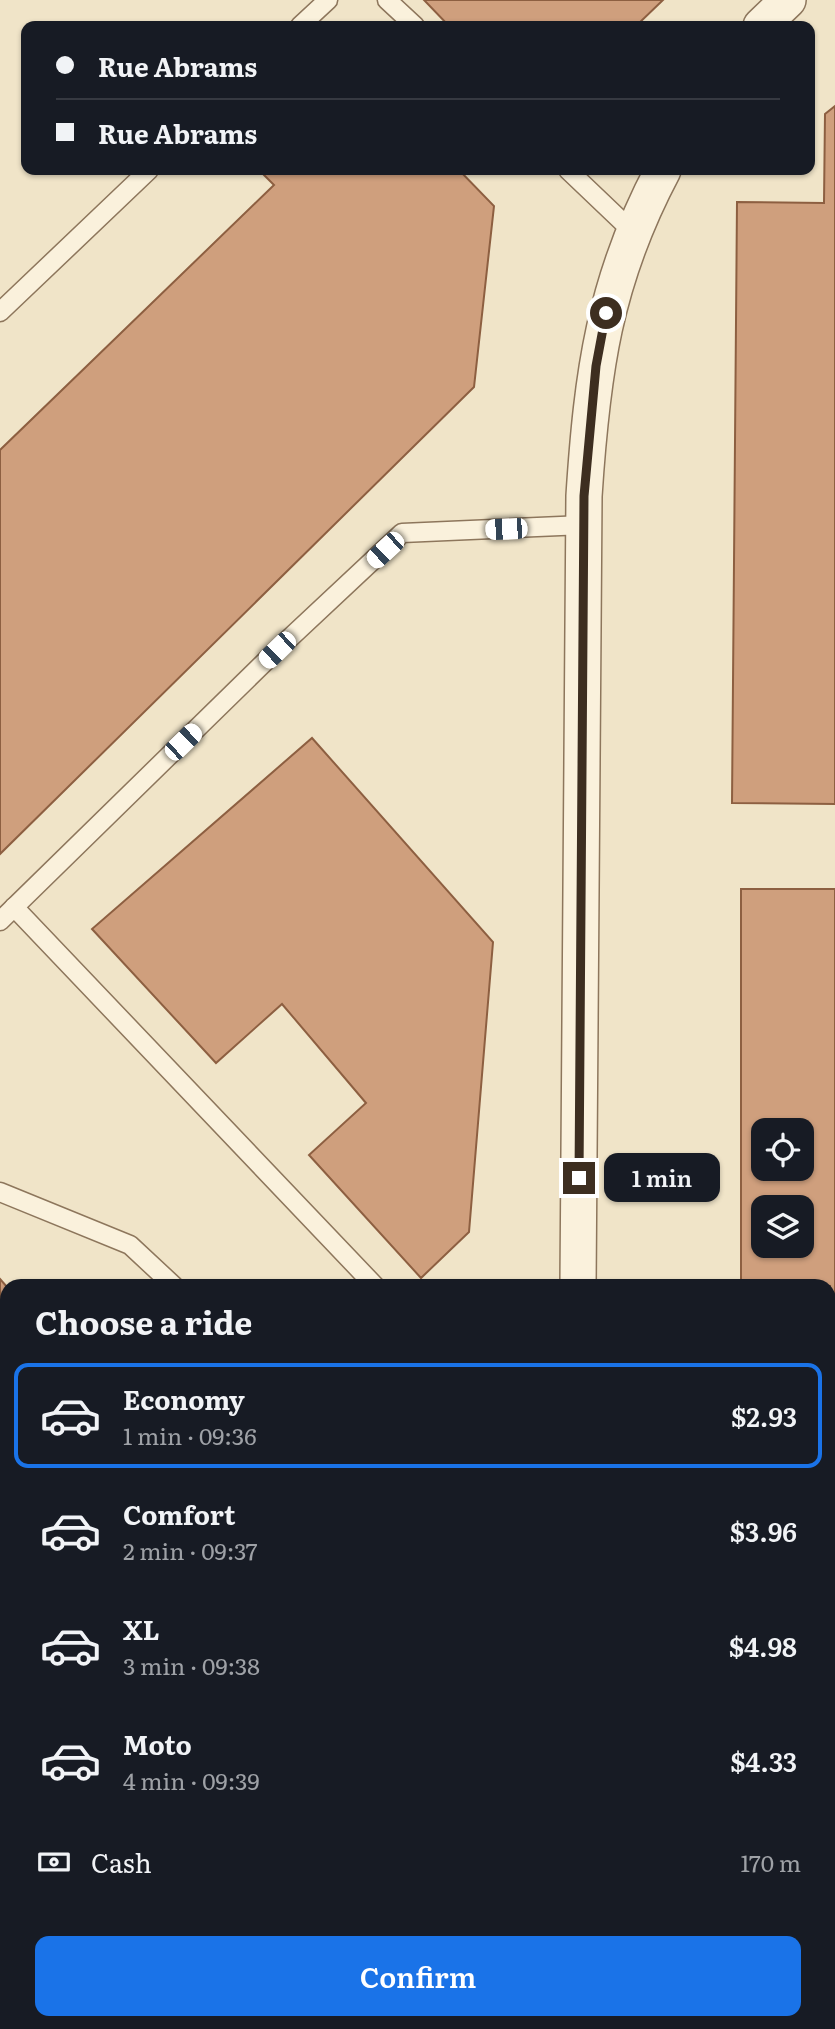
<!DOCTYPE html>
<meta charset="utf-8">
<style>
body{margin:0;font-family:Literata,serif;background:#20242c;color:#f1f3f6;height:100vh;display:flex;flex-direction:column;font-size:26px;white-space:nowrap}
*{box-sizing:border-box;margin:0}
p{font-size:23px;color:#9ea1a6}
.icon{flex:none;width:38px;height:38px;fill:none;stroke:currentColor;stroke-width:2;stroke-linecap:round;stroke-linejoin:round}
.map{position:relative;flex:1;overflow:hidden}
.details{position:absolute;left:0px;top:1279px;width:836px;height:751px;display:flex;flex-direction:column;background:#171b24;border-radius:21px 21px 0 0;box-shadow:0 2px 5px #0004}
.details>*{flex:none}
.guide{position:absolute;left:21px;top:21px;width:794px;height:154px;border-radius:14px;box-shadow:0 2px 5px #0004;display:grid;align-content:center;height:154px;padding:0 35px;background:#171b24}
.tools{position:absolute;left:751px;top:1118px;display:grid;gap:14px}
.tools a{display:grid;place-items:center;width:63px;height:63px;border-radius:14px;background:#171b24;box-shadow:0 2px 5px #0004;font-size:35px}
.end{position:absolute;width:32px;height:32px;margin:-16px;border:9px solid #3d2e20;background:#fff;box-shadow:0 0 0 4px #fff}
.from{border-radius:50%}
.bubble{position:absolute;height:49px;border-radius:14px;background:#171b24;box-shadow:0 2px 5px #0004;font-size:23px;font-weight:600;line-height:49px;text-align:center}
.car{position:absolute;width:21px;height:42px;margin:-21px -10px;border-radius:9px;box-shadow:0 0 5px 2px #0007;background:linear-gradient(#fff 24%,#345 0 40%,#fff 0 76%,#345 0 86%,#fff 0)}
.guide b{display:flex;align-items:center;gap:24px;height:66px;font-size:26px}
.guide b+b{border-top:2px solid #363941}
.guide i{width:18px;height:18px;background:#f1f3f6}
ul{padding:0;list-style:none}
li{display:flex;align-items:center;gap:21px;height:105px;margin:0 14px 10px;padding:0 21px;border:4px solid transparent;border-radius:14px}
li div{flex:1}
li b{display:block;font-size:26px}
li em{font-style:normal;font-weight:600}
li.on{border-color:#1a73e8}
li>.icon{width:63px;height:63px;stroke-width:1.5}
h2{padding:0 35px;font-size:32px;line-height:84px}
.pay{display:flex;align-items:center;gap:18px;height:77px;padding:0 35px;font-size:26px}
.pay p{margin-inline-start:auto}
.button{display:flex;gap:14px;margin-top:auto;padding:14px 35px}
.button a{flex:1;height:80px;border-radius:14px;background:#1a73e8;color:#fff;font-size:28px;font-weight:600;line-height:80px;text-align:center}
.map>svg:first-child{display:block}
.building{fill:#cf9f7d;stroke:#8d5f41;stroke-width:2;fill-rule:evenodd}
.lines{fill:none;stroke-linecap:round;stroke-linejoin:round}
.lane-casing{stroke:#8d765c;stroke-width:21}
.street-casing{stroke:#8d765c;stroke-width:38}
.secondary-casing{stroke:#6f573f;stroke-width:42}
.primary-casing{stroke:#5b4430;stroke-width:42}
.lane{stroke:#faf1dc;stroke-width:18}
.street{stroke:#faf1dc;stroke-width:35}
.secondary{stroke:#faf1dc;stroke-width:38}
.primary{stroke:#f3d9a0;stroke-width:38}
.route{stroke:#3d2e20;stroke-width:9}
</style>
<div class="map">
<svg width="835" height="2029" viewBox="0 0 835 2029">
<rect width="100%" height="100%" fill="#f0e4c8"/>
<!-- building -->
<g class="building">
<path d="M424,0H663L636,26H449Z"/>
<path d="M835,106V804L732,803L737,202L824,203L825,114Z"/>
<path d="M259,170H459L494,206L474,387L0,854V450L274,185Z"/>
<path d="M312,738L493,942L469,1232L421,1278L309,1155L366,1103L282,1004L216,1063L92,929Z"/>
<path d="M741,889H835V1608H830V1286H741ZM763,1130H802V1169H763ZM763,1208H802V1246H763Z"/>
<path d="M0,1279L7,1287V1554L0,1547Z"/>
<path d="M0,1547L7,1554V1891L0,1897Z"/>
<path d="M830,1945L835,1947V1988L830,1993Z"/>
<path d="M614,2023H798L792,2029H620Z"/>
</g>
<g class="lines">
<defs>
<g id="lane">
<path d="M387,0L415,26"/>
<path d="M300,26L328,0"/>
<path d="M568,170L633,232"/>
<path d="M0,312L149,170"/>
<path d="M14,907L375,1286"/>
<path d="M0,921L277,650L402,533L584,525"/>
<path d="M0,1192L130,1245L174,1286"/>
<path d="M461,2023L469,2029"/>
<path d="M592,2023L598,2029"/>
<path d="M78,2029L84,2023"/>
<path d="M570,2029L576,2023"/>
</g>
<g id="street">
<path d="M761,26L788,0"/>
<path d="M578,1286L584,496C592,373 604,281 663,170"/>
</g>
<g id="secondary">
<path d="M830,1766L835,1767"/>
<path d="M830,1801L835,1800"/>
<path d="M363,2029L370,2023"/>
</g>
<g id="primary">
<path d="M830,1741L835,1738"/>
<path d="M830,1852L835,1853"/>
</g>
</defs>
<!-- lane casing -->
<use href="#lane" class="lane-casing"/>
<!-- street casing -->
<use href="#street" class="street-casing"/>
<!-- secondary casing -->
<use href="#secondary" class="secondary-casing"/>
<!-- primary casing -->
<use href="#primary" class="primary-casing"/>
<!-- lane -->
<use href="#lane" class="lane"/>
<!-- street -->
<use href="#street" class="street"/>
<!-- secondary -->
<use href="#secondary" class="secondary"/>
<!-- primary -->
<use href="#primary" class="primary"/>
</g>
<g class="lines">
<!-- route -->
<path class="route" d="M579,1178L584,496L596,366L606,313"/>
</g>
</svg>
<div class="tools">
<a><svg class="icon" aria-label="locate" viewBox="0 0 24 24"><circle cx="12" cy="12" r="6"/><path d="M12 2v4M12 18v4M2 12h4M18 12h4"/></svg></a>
<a><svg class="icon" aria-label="layers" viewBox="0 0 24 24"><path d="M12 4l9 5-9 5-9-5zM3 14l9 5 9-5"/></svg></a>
</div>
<i class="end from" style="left:606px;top:313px"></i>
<i class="end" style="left:579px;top:1178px"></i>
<div class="bubble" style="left:604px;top:1153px;width:116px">1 min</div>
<i class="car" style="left:506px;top:529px;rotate:268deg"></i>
<i class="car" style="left:385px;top:550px;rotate:227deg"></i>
<i class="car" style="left:277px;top:650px;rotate:226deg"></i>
<i class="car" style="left:183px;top:742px;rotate:46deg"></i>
<div class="guide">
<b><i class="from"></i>Rue Abrams</b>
<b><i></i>Rue Abrams</b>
</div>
<section class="details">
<h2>Choose a ride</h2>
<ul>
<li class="on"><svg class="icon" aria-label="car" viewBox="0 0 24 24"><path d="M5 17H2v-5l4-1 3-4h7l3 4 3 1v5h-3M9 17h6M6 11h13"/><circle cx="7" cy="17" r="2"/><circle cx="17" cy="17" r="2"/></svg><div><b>Economy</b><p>1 min · 09:36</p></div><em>$2.93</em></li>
<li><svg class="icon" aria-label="car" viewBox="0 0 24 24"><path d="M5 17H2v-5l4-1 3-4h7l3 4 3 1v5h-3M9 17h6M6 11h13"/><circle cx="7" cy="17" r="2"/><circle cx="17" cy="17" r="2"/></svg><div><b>Comfort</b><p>2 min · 09:37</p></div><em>$3.96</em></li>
<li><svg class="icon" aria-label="car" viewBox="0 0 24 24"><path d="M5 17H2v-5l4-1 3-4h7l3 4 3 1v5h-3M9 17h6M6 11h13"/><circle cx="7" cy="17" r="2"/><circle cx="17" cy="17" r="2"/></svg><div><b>XL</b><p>3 min · 09:38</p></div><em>$4.98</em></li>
<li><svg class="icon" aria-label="car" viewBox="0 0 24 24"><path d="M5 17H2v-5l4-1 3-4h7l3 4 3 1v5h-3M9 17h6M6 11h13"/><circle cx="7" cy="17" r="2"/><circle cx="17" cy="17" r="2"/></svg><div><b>Moto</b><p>4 min · 09:39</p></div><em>$4.33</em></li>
</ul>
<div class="pay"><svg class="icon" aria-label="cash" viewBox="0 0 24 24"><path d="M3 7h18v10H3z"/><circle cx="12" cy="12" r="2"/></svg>Cash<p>170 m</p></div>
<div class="button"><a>Confirm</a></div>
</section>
</div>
